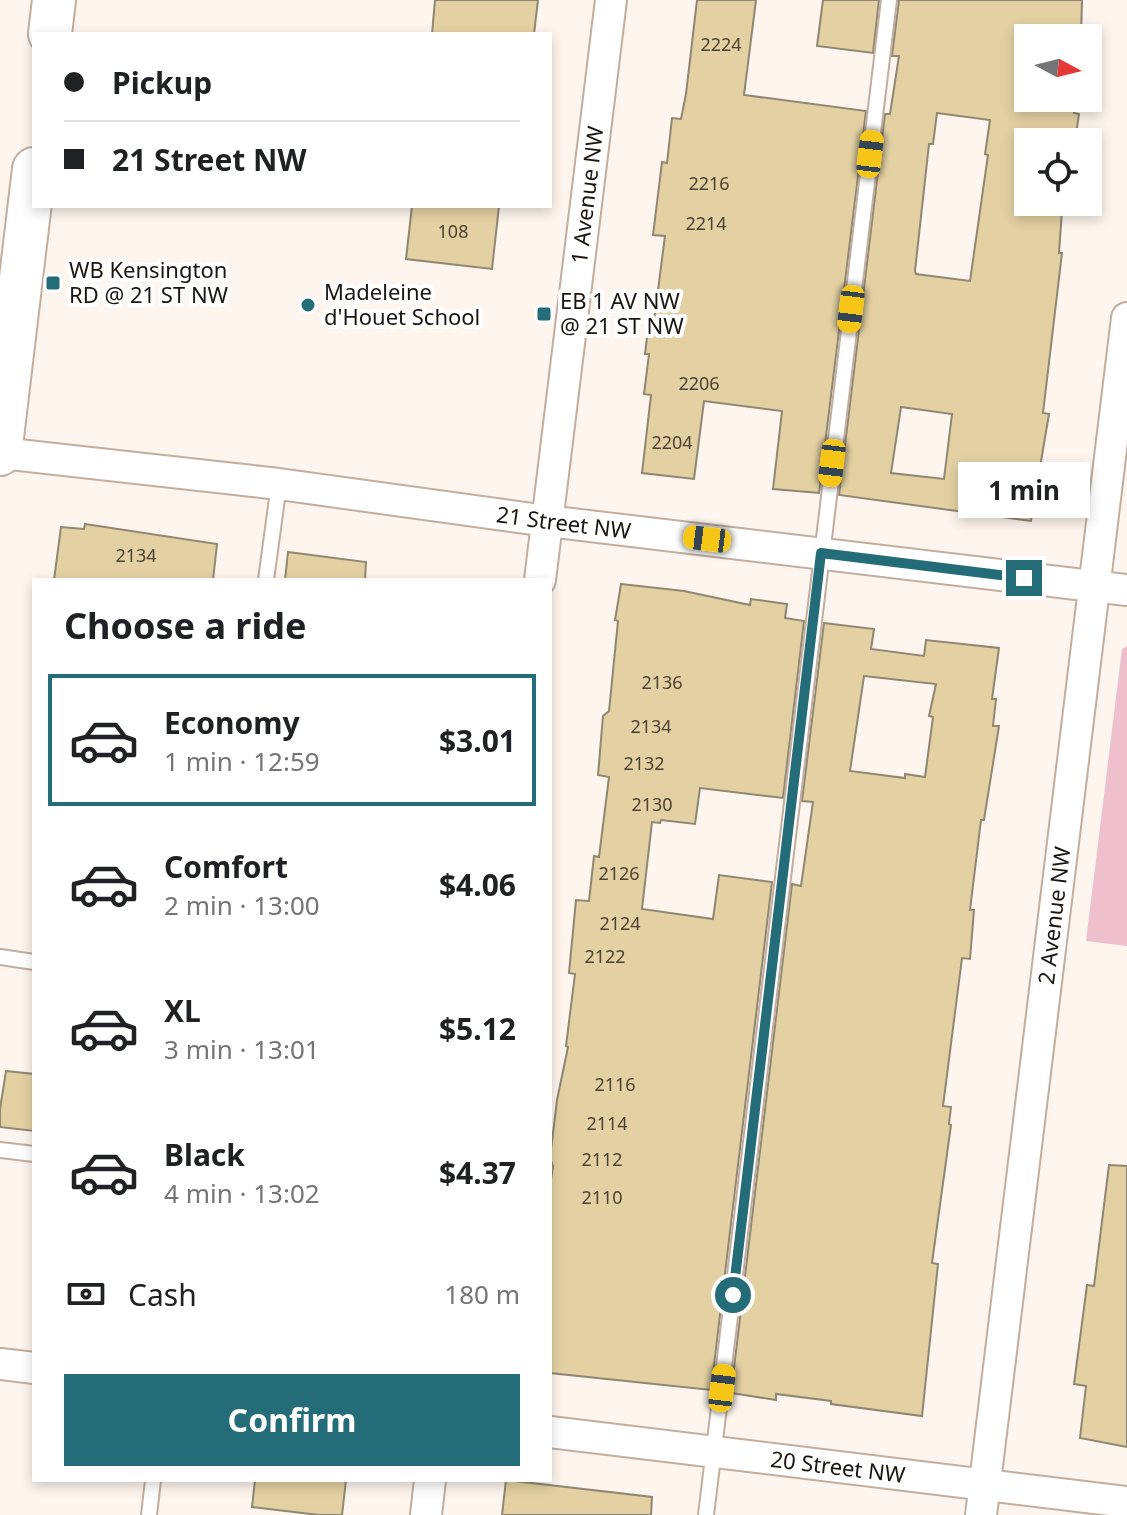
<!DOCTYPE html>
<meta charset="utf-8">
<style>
body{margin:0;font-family:"Noto Sans",sans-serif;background:#f6f6f6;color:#202124;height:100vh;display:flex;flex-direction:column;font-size:30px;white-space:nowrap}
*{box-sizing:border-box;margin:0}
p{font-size:26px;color:#757577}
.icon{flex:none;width:44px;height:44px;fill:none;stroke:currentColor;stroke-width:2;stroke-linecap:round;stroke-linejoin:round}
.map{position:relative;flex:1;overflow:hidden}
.drawer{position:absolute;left:32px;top:578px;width:520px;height:904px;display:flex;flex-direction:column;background:#fff;border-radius:0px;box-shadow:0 4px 12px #0003}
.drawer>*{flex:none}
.hud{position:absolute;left:32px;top:32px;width:520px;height:176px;border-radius:0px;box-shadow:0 4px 12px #0003;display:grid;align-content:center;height:176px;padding:0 32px;background:#fff}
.needle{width:52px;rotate:97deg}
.buttons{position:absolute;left:1014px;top:24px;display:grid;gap:16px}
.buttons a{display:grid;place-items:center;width:88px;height:88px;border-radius:0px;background:#fff;box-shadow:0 4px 12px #0003;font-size:40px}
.end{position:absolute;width:36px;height:36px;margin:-18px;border:10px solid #236c78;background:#fff;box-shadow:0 0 0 4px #fff}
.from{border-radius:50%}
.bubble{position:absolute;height:56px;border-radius:0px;background:#fff;box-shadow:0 4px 12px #0003;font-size:26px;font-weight:700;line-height:56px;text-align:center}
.car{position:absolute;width:24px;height:48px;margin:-24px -12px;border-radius:10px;box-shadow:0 0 6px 2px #0007;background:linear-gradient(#f5c518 24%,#345 0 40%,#f5c518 0 76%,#345 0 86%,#f5c518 0)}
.hud b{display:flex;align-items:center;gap:28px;height:76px;font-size:30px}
.hud b+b{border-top:2px solid #e0e0e0}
.hud i{width:20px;height:20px;background:#202124}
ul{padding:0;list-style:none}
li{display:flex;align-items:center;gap:24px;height:132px;margin:0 16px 12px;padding:0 16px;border:4px solid transparent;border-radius:0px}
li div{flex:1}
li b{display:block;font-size:30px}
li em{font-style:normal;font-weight:700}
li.on{border-color:#236c78}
li>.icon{width:72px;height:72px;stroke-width:1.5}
h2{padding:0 32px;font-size:36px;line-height:96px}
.pay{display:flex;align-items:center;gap:20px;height:88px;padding:0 32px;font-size:30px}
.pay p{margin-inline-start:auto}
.primary-button{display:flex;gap:16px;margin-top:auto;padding:16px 32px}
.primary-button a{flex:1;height:92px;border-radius:0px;background:#236c78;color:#fff;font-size:32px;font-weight:700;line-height:92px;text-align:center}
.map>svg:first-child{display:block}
.green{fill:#eebfcc}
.building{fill:#e3d1a3;stroke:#8f8772;stroke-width:2;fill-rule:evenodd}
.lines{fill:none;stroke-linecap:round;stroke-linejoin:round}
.lane-casing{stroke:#c2ae9f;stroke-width:18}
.street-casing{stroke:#c2ae9f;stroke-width:34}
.secondary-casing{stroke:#c2ae9f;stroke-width:46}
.lane{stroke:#fff;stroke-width:14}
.street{stroke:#fff;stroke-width:30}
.secondary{stroke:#fff;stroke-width:42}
.route{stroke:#236c78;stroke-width:10}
.poi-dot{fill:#236c78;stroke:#fff;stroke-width:3}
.labels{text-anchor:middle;stroke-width:8;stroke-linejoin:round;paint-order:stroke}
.number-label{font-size:18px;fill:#4d4334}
.street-label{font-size:22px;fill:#1b140f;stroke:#fff}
.poi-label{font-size:22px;fill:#1b140f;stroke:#fff;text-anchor:start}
</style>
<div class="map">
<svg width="1127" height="1515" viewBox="0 0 1127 1515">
<rect width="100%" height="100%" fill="#fdf5ee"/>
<!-- green -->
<path class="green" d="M1127,646V946L1086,941L1122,649Z"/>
<!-- building -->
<g class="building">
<path d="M435,0H538L534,34H432Z"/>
<path d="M697,0H756L744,95L866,111L819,493L773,489L782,411L704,401L694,479L642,473L651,395L644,394L649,354H645L649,321H654L665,236L653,235L662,162L667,163L672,118L681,119L686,94Z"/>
<path d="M823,0H879L873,53L817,46Z"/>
<path d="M899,0H1082L1081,38H1028V98H1076L1074,113L1079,114L1075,142H1028V202H1050V205H1055V209L1062,210L1059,253H1062L1043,413L1049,414L1031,521L839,495L885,114H890L899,56H892ZM937,113L990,120L985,154L988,155L970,281L916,274L915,271L929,144H933ZM901,407L952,414L944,479L891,473Z"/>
<path d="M412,206H499L492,269L406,259Z"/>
<path d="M85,524L217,544L213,580H54L61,527L84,529Z"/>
<path d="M288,552L366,562L365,580H285Z"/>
<path d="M621,584L684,591L750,605L751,599L787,604L785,618L804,621L783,798L700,788L695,824L661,820L660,823L652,822L642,909L713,919L719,875L772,882L711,1390L550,1373V1187L553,1166L550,1158L557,1100L568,1047L566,1046L575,974L569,973L576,900L589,901L594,856L599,857L609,777L598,775L603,716L609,711L618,621L615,620Z"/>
<path d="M824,623L874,629L871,649L924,656L926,640L999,648L992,699H996L993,726H999L984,820H981L970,910H974L970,959L962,958L943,1106L951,1107L949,1124L951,1125L932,1263L938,1264L922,1416L831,1404V1401L776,1394V1400L731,1393L792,884L801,886L813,802L802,801ZM864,676L936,684L929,716L933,717L925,777L905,774V778L850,771Z"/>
<path d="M6,1071L34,1074V1131L0,1127V1109Z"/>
<path d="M1109,1165L1127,1166V1447L1080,1438L1086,1386L1074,1384L1087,1285L1094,1286Z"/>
<path d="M255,1480H346L342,1515H319L252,1507Z"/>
<path d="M506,1480L652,1497L651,1515H502Z"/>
</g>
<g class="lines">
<defs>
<g id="lane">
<path d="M266,580L279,484"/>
<path d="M0,957L34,962"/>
<path d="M0,1150L34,1154"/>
<path d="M149,1515L153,1480"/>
<path d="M706,1515L889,0"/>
</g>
<g id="street">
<path id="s1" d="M0,453L279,484L547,521L1127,590"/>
<path id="s2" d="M540,580L611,0"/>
<path d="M0,1364L34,1368"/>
<path id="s3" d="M550,1432L1127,1502"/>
<path d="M426,1515L430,1480"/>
<path id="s4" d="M981,1515L1127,318"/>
</g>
<g id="secondary">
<path d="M50,34L54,0"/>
<path d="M0,454L34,169"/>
</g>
</defs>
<!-- lane casing -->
<use href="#lane" class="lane-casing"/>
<!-- street casing -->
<use href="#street" class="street-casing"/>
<!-- secondary casing -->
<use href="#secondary" class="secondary-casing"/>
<!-- lane -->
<use href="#lane" class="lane"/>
<!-- street -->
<use href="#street" class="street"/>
<!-- secondary -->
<use href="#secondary" class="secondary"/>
</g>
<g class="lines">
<!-- route -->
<path class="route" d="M733,1295L821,553L1024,578"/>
</g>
<!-- markers -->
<g class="poi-dot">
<rect x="45" y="275" width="16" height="16" rx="4"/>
<circle cx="308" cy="305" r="8"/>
<rect x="536" y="306" width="16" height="16" rx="4"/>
</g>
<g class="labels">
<!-- number labels -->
<g class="number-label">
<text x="721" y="51">2224</text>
<text x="709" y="190">2216</text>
<text x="706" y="230">2214</text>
<text x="453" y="238">108</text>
<text x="699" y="390">2206</text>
<text x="672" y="449">2204</text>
<text x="136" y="562">2134</text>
<text x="662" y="689">2136</text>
<text x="651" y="733">2134</text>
<text x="644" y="770">2132</text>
<text x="652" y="811">2130</text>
<text x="619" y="880">2126</text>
<text x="620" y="930">2124</text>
<text x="605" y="963">2122</text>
<text x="615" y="1091">2116</text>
<text x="607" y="1130">2114</text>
<text x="602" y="1166">2112</text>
<text x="602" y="1204">2110</text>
</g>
<!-- street labels -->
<g class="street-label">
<text dy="8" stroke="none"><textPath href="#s2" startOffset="388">1 Avenue NW</textPath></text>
<text dy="8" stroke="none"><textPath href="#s1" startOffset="568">21 Street NW</textPath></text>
<text dy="8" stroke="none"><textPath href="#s4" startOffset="604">2 Avenue NW</textPath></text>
<text dy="8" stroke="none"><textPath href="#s3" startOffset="290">20 Street NW</textPath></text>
</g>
<!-- poi labels -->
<g class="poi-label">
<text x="69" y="278">WB Kensington<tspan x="69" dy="25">RD @ 21 ST NW</tspan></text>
<text x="324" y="300">Madeleine<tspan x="324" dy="25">d'Houet School</tspan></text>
<text x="560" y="309">EB 1 AV NW<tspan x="560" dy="25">@ 21 ST NW</tspan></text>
</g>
</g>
</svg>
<div class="buttons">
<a><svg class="needle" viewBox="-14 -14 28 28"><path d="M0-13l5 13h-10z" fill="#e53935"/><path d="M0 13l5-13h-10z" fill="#757577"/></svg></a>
<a><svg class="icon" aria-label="locate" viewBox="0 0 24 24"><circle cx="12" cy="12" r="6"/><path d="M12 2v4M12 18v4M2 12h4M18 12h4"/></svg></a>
</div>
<i class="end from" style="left:733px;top:1295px"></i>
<i class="end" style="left:1024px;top:578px"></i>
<div class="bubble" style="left:958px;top:462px;width:132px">1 min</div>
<i class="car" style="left:870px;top:154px;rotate:7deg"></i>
<i class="car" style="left:851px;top:309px;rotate:187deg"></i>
<i class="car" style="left:832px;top:463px;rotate:187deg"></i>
<i class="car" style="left:707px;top:539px;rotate:277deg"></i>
<i class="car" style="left:722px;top:1388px;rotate:7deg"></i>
<div class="hud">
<b><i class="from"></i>Pickup</b>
<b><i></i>21 Street NW</b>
</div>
<section class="drawer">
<h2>Choose a ride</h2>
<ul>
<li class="on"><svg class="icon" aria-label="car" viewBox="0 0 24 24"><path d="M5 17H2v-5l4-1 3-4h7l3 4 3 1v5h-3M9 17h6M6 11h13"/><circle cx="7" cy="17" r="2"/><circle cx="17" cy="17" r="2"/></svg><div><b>Economy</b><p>1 min · 12:59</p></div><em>$3.01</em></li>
<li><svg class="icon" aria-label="car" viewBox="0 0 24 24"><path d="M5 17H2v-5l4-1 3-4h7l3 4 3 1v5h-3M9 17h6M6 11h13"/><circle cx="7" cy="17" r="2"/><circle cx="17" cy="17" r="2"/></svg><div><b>Comfort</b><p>2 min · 13:00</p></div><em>$4.06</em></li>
<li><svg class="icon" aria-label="car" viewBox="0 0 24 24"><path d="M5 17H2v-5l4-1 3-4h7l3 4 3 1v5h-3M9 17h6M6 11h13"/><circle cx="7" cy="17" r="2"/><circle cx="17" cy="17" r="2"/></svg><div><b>XL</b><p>3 min · 13:01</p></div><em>$5.12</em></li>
<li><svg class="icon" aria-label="car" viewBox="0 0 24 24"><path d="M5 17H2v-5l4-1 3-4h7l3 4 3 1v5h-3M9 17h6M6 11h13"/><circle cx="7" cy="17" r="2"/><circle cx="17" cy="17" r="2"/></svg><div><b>Black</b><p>4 min · 13:02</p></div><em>$4.37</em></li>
</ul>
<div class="pay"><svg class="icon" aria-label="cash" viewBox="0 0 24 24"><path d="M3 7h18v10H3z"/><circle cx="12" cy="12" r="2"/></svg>Cash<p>180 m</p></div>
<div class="primary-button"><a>Confirm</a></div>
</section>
</div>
